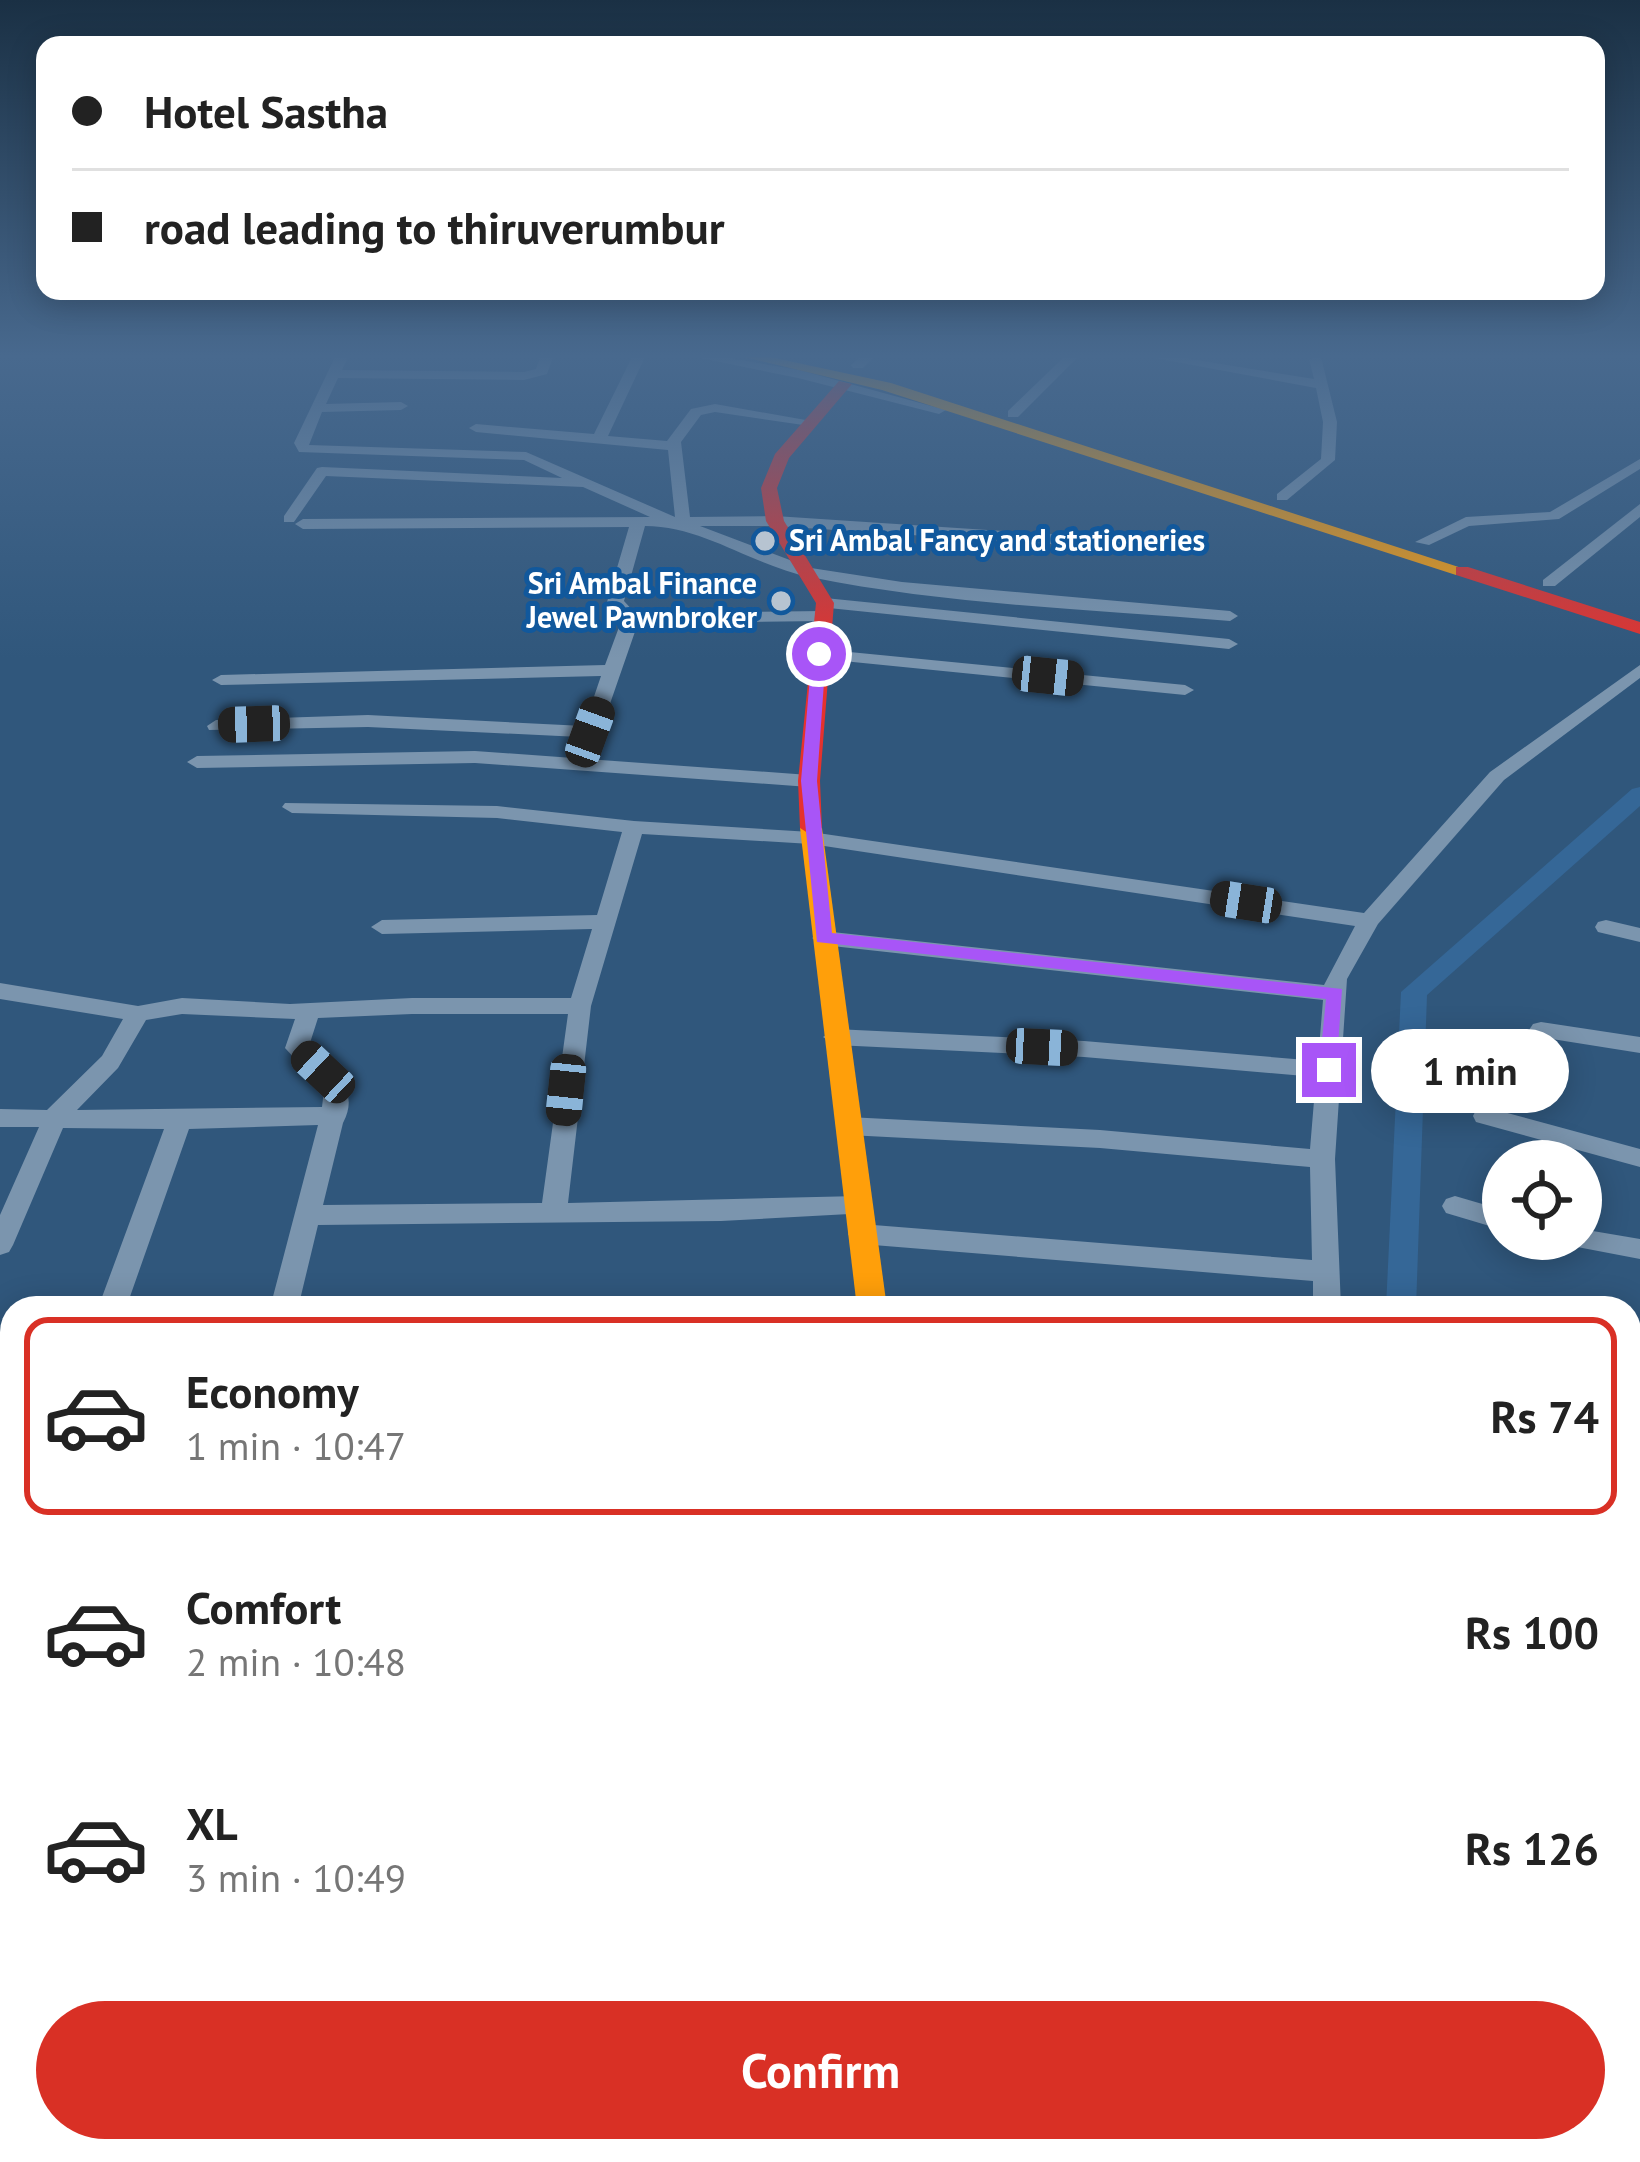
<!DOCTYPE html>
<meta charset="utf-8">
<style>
body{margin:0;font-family:"PT Sans",sans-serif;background:#f2f2f2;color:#222;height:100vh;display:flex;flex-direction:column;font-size:45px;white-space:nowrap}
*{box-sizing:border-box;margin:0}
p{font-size:39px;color:#767676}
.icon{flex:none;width:66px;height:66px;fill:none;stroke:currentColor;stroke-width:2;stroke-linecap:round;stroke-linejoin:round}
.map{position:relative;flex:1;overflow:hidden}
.details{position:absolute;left:0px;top:1296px;width:1641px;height:867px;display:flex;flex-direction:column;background:#fff;border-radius:36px 36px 0 0;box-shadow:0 6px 30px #0003}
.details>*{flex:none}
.top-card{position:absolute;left:36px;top:36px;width:1569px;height:264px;border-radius:24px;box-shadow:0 6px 30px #0003;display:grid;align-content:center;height:264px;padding:0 36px;background:#fff}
.fabs{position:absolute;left:1482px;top:1140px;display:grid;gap:24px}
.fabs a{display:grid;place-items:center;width:120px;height:120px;border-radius:50%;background:#fff;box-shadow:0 6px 30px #0003;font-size:60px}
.end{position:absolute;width:54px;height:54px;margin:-27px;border:15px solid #a855f7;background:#fff;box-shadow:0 0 0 6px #fff}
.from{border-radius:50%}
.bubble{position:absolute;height:84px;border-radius:42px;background:#fff;box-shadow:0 6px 30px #0003;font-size:39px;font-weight:600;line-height:84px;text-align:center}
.car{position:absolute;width:36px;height:72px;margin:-36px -18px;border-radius:15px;box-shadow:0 0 9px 3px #0007;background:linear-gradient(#222 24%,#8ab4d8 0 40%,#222 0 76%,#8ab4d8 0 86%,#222 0)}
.top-card b{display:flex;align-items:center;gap:42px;height:114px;font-size:45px}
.top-card b+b{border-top:3px solid #e0e0e0}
.top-card i{width:30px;height:30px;background:#222}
ul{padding:21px 0 0;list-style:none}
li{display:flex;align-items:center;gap:36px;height:198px;margin:0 24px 18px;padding:0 12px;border:6px solid transparent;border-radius:24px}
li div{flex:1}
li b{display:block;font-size:45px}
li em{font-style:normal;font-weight:600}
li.selected{border-color:#d93025}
li>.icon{width:108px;height:108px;stroke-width:1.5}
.button{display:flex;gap:24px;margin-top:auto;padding:24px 36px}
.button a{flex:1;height:138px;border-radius:72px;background:#d93025;color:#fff;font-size:48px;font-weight:600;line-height:138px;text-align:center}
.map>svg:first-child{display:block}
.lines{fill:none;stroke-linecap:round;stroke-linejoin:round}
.canal{fill:#356797;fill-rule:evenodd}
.street{fill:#7b95ae;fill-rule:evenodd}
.fast{fill:#30b455;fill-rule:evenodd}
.slow{fill:#ff9f0a;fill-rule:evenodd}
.jam{fill:#e5322d;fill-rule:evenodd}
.route{fill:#a855f7}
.poi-dot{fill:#b7c4d1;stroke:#11589c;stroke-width:4.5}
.labels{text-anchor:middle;stroke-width:10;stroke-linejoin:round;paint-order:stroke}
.far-poi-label{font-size:30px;font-weight:bold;fill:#fff;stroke:#11589c;text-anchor:start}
</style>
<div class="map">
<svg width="1640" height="2162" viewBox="0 0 1640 2162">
<rect width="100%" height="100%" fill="#30577c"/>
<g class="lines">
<!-- canal -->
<g class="canal">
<path d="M1640,787V806L1427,995L1416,1308H1386L1401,992L1632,789Z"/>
<path d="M1629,1698L1640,1703V1743L1629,1738Z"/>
</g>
<!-- street -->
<g class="street">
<path d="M335,357H348L342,370L524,372L536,369L540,357H553L547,374L524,380L338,378L326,404L401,402L408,406L401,410L322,412L309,445L526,452L675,517L668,450L476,432L469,428L476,424L594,434L632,357H645L608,436L667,441L691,409L715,404L817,422L810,426L715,412L701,415L681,442L690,517L775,516L1127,539L1135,544L1127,549L775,526H700L811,568L902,582L1230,611L1238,616L1230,621C1091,609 947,605 810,577C753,566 704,526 645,526L624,601L635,613L823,611L831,616L823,621L638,623L595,747L586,753L577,747L580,737L368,727L209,730L207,726L216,720L368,715L584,726L601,676L221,685L212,680L221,675L605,665L622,619L607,602L629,527L303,529L295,524L303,519L650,517L583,487L326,476L294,522H284V516L317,468L322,467L562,478L524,460L299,452L294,443Z"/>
<path d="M695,357H723L799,370L946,410L939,414L798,378Z"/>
<path d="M860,357H874L863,368H853L851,365Z"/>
<path d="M1064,357H1078L1018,417H1008V411Z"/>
<path d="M1149,357H1178L1314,379L1309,359L1321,357L1337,422L1335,460L1287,500H1277V494L1321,459L1323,422L1316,388Z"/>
<path d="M1640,459V469L1559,519L1469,526L1429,545L1415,542L1466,517L1550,512Z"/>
<path d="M1640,504V517L1555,586H1543V580Z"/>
<path d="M825,598L1229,639L1238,644L1229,649L819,607L817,603Z"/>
<path d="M819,649L1185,685L1194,690L1185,695L813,658V650Z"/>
<path d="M1640,665V678L1504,780L1378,924L1347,979L1335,1159L1341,1308H1313V1281L861,1244L852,1241L848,1234L852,1227L861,1224L1312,1260L1310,1167L1100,1148L848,1135L839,1132L836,1126L839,1120L848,1117L1100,1130L1310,1149L1316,1077L1084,1057L835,1045L823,1037L835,1029L1084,1041L1318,1061L1323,1000L823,945L812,938L823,931L1324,985L1355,926L811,844L642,834L591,1006L568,1203L859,1196L868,1199L872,1206L868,1213L721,1221L318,1225L298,1308H270L318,1125L189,1129L126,1308H98L164,1129L63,1128L13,1245L9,1252L0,1255V1215L39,1127H0V1109L47,1110L102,1056L123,1019L0,999V983L138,1006L182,998L290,1004L412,998H571L592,929L382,934L371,927L382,920L597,915L622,832L497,818L292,813L282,807L285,803L497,806L634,821L811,832L1364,913L1490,772ZM182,1014L295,1019L285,1048L324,1090L322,1107L77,1110L118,1068L146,1020ZM412,1014H568L542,1203L323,1205L343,1123C361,1090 333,1069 309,1046L318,1018Z"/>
<path d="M475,751L809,775L819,781L809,787L475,763L197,768L187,762L197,756Z"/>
<path d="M1606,920L1640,928V942L1598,932L1595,927L1598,922Z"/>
<path d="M1541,1022L1640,1037V1053L1533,1036L1529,1030L1533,1024Z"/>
<path d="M1485,1107L1640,1149V1167L1476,1122L1473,1116L1476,1110Z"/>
<path d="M1455,1196L1503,1210V1230L1446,1213L1442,1206L1446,1199Z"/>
<path d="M1581,1229L1640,1239V1259L1572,1246L1568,1239H1581Z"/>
<path d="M1629,1397L1640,1399V1423L1629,1421Z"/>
<path d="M1629,1536L1640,1538V1566L1629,1564Z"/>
<path d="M0,1630L12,1635V1669L0,1664Z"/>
<path d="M1629,1889L1640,1893V1932L1629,1928Z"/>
<path d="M1629,2052L1640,2053V2091L1629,2090Z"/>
<path d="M12,2139V2151H47L43,2162H3Z"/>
<path d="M1314,2151H1354L1357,2162H1317Z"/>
<path d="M1480,2151H1520L1523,2162H1483Z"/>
</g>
<!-- fast -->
<path class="fast" d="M976,2151H1022L1024,2162H978Z"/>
<!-- slow -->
<g class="slow">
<path d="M744,357H770L891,383L1471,571L1456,575L882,390Z"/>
<path d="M811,821L822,828L887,1308H857L800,828Z"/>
</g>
<!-- jam -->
<g class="jam">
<path d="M839,381L852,384L789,458L777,488L784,521L834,603L820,781L822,828L811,835L800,828L798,781L816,603L766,521L761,488L775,454Z"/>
<path d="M1456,567H1468L1640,622V634L1456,575Z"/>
</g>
</g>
<!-- sky -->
<linearGradient id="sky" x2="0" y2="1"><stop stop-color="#1a3044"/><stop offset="0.54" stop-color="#48698e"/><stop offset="1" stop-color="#48698e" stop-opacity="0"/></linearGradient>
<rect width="1640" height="659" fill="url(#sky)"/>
<!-- route -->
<path class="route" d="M819,650L826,654L817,781L832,933L1342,989L1336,1075L1319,1070L1326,999L817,942L801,781L812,654Z"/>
<!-- markers -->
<g class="poi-dot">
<circle cx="765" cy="541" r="12"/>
<circle cx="781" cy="601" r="12"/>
</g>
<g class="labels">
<!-- far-poi labels -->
<g class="far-poi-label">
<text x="789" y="551">Sri Ambal Fancy and stationeries</text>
<text x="757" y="594" text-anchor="end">Sri Ambal Finance<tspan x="757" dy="34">Jewel Pawnbroker</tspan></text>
</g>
</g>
</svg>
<div class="fabs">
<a><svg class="icon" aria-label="locate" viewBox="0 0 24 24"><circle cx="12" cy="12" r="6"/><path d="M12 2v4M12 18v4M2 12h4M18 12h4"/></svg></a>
</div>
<i class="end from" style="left:819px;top:654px"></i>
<i class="end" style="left:1329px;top:1070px"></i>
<div class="bubble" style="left:1371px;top:1029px;width:198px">1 min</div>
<i class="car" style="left:1048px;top:676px;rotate:96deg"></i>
<i class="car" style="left:254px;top:724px;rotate:268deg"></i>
<i class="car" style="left:590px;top:732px;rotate:20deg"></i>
<i class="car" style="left:1246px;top:902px;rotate:279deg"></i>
<i class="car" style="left:1042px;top:1047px;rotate:93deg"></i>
<i class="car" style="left:323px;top:1072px;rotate:313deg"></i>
<i class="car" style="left:566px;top:1090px;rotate:186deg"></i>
<div class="top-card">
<b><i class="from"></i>Hotel Sastha</b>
<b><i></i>road leading to thiruverumbur</b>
</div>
<section class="details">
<ul>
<li class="selected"><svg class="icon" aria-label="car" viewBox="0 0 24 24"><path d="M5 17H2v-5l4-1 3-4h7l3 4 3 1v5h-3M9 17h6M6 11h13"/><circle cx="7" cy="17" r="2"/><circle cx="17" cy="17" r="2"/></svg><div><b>Economy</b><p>1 min · 10:47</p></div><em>Rs 74</em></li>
<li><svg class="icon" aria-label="car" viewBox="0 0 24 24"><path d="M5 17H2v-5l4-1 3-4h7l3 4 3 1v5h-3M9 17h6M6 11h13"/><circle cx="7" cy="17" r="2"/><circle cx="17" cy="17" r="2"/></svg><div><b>Comfort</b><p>2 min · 10:48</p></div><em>Rs 100</em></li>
<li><svg class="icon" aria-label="car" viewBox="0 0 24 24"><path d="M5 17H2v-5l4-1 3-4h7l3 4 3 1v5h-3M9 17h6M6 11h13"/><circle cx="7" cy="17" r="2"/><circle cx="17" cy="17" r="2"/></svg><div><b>XL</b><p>3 min · 10:49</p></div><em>Rs 126</em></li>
</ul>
<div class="button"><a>Confirm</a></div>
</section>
</div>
